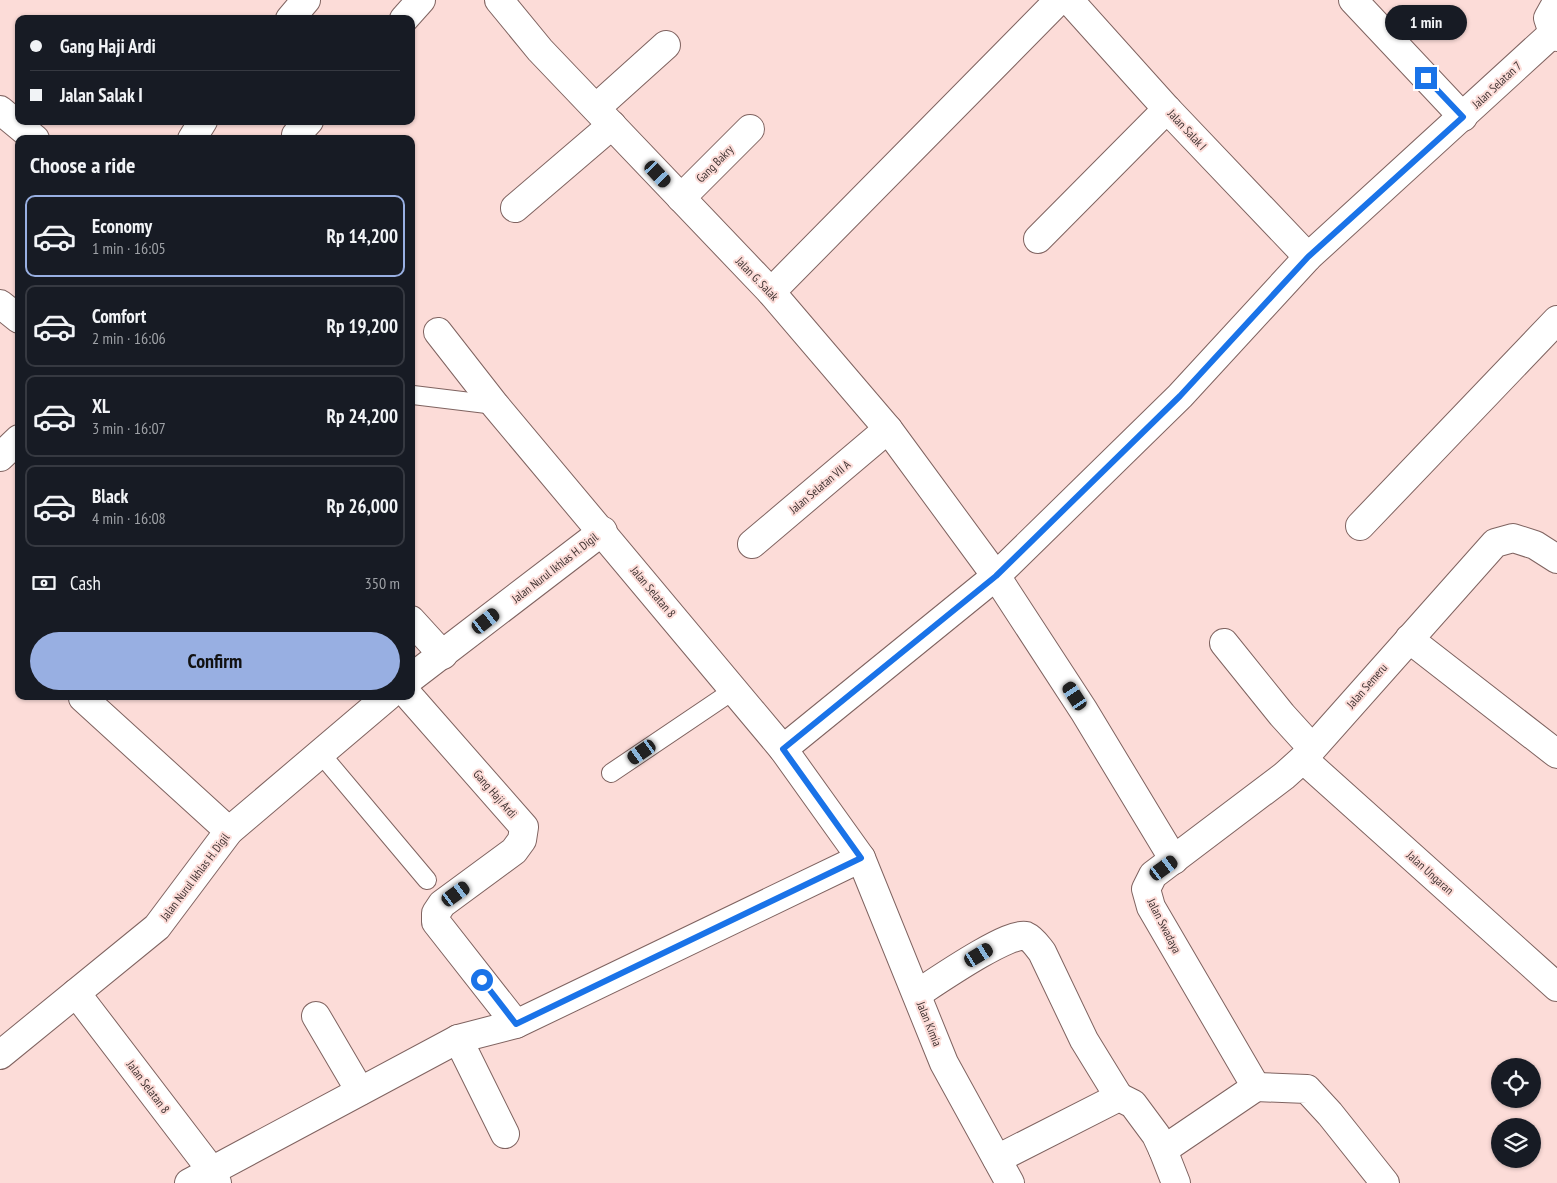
<!DOCTYPE html>
<meta charset="utf-8">
<style>
body{margin:0;font-family:"PT Sans Narrow",sans-serif;background:#20242c;color:#f1f3f6;height:100vh;display:flex;flex-direction:column;font-size:19px;white-space:nowrap}
*{box-sizing:border-box;margin:0}
p{font-size:16px;color:#9ea1a6}
.icon{flex:none;width:28px;height:28px;fill:none;stroke:currentColor;stroke-width:2;stroke-linecap:round;stroke-linejoin:round}
.map{position:relative;flex:1;overflow:hidden}
.details{position:absolute;left:15px;top:135px;width:400px;height:565px;display:flex;flex-direction:column;background:#171b24;border-radius:10px;box-shadow:0 1px 4px #0004}
.details>*{flex:none}
.hud{position:absolute;left:15px;top:15px;width:400px;height:110px;border-radius:10px;box-shadow:0 1px 4px #0004;display:grid;align-content:center;height:110px;padding:0 15px;background:#171b24}
.tools{position:absolute;left:1491px;top:1058px;display:grid;gap:10px}
.tools a{display:grid;place-items:center;width:50px;height:50px;border-radius:50%;background:#171b24;box-shadow:0 1px 4px #0004;font-size:25px}
.end{position:absolute;width:22px;height:22px;margin:-11px;border:6px solid #1a73e8;background:#fff;box-shadow:0 0 0 2px #fff}
.from{border-radius:50%}
.bubble{position:absolute;height:35px;border-radius:18px;background:#171b24;box-shadow:0 1px 4px #0004;font-size:16px;font-weight:700;line-height:35px;text-align:center}
.car{position:absolute;width:15px;height:30px;margin:-15px -8px;border-radius:6px;box-shadow:0 0 4px 1px #0007;background:linear-gradient(#222 24%,#8ab4d8 0 40%,#222 0 76%,#8ab4d8 0 86%,#222 0)}
.hud b{display:flex;align-items:center;gap:18px;height:48px;font-size:19px}
.hud b+b{border-top:1px solid #363941}
.hud i{width:12px;height:12px;background:#f1f3f6}
ul{padding:0;list-style:none}
li{display:flex;align-items:center;gap:15px;height:82px;margin:0 10px 8px;padding:0 5px;border:2px solid #363941;border-radius:10px}
li div{flex:1}
li b{display:block;font-size:19px}
li em{font-style:normal;font-weight:700}
li.current{border-color:#98afe2}
li>.icon{width:45px;height:45px;stroke-width:1.5}
h2{padding:0 15px;font-size:22px;line-height:60px}
.pay{display:flex;align-items:center;gap:12px;height:55px;padding:0 15px;font-size:19px}
.pay p{margin-inline-start:auto}
.primary-button{display:flex;gap:10px;margin-top:auto;padding:10px 15px}
.primary-button a{flex:1;height:58px;border-radius:30px;background:#98afe2;color:#111;font-size:20px;font-weight:700;line-height:58px;text-align:center}
.map>svg:first-child{display:block}
.lines{fill:none;stroke-linecap:round;stroke-linejoin:round}
.service-casing{stroke:#7f6360;stroke-width:20}
.minor-casing{stroke:#7f6360;stroke-width:30}
.service{stroke:#fff;stroke-width:18}
.minor{stroke:#fff;stroke-width:28}
.route{stroke:#1a73e8;stroke-width:6}
.labels{text-anchor:middle;stroke-width:4;stroke-linejoin:round;paint-order:stroke}
.street-label{font-size:12px;fill:#423534;stroke:#fcdcd8}
</style>
<div class="map">
<svg width="1557" height="1183" viewBox="0 0 1557 1183">
<rect width="100%" height="100%" fill="#fcdcd8"/>
<g class="lines">
<defs>
<g id="service">
<path d="M413,395L495,405"/>
<path d="M321,754L427,880"/>
<path d="M611,773L734,690"/>
</g>
<g id="minor">
<path d="M499,0L540,50L771,292L888,429L996,576L1084,711L1174,860"/>
<path d="M1069,0L1167,109L1308,257"/>
<path d="M1353,0L1463,117"/>
<path d="M1557,2L1548,18L1553,33L1557,37"/>
<path d="M290,19L306,0"/>
<path d="M404,19L421,0"/>
<path d="M596,108L666,45"/>
<path d="M0,110L35,139"/>
<path d="M296,135L309,121"/>
<path d="M192,139L203,121"/>
<path d="M681,198L750,129"/>
<path d="M515,208L612,125"/>
<path d="M1038,239L1167,109"/>
<path d="M771,292L1059,0"/>
<path d="M0,304L19,319"/>
<path d="M438,332L495,405L783,749L861,858L944,1063L1010,1183"/>
<path d="M0,457L19,439"/>
<path d="M1360,526L1557,320"/>
<path d="M752,544L888,429"/>
<path d="M411,620L443,655"/>
<path d="M1409,639L1557,754"/>
<path d="M1224,643L1282,715L1312,748"/>
<path d="M411,678L603,531"/>
<path d="M409,696L524,827L522,840L514,851L442,904L436,913V922L516,1024"/>
<path d="M83,698L229,831"/>
<path d="M783,749L996,576L1180,396L1308,257L1553,33"/>
<path d="M1303,759L1557,987"/>
<path d="M76,993L212,1171L217,1183"/>
<path d="M917,994C934,983 1009,931 1026,936C1033,939 1037,946 1042,952L1084,1040L1119,1097"/>
<path d="M316,1016L360,1091"/>
<path d="M458,1039L505,1134"/>
<path d="M0,1055L157,927L229,831L388,696"/>
<path d="M1256,1087L1151,907L1146,889L1153,875L1284,776L1303,759L1495,543L1513,538L1535,545L1557,559"/>
<path d="M1256,1087L1307,1089L1330,1114L1385,1183"/>
<path d="M1163,1150L1176,1183"/>
<path d="M997,1159L1119,1097L1133,1104L1156,1135L1163,1150L1256,1087"/>
<path d="M189,1183L458,1039L516,1024L861,858"/>
</g>
</defs>
<!-- service casing -->
<use href="#service" class="service-casing"/>
<!-- minor casing -->
<use href="#minor" class="minor-casing"/>
<!-- service -->
<use href="#service" class="service"/>
<!-- minor -->
<use href="#minor" class="minor"/>
</g>
<g class="lines">
<!-- route -->
<path class="route" d="M482,980L516,1024L861,858L783,749L996,576L1180,396L1308,257L1463,117L1426,78"/>
</g>
<g class="labels">
<!-- street labels -->
<g class="street-label">
<text transform="translate(1497 85) rotate(-43)" y="4">Jalan Selatan 7</text>
<text transform="translate(1187 130) rotate(47)" y="4">Jalan Salak I</text>
<text transform="translate(715 164) rotate(-45)" y="4">Gang Bakry</text>
<text transform="translate(757 279) rotate(46)" y="4">Jalan G. Salak</text>
<text transform="translate(820 487) rotate(-40)" y="4">Jalan Selatan VII A</text>
<text transform="translate(555 568) rotate(-38)" y="4">Jalan Nurul Ikhlas H. Digil</text>
<text transform="translate(653 592) rotate(50)" y="4">Jalan Selatan 8</text>
<text transform="translate(1367 686) rotate(-49)" y="4">Jalan Semeru</text>
<text transform="translate(495 794) rotate(49)" y="4">Gang Haji Ardi</text>
<text transform="translate(1430 873) rotate(42)" y="4">Jalan Ungaran</text>
<text transform="translate(195 877) rotate(-53)" y="4">Jalan Nurul Ikhlas H. Digil</text>
<text transform="translate(1164 926) rotate(63)" y="4">Jalan Swadaya</text>
<text transform="translate(929 1024) rotate(68)" y="4">Jalan Kimia</text>
<text transform="translate(148 1087) rotate(53)" y="4">Jalan Selatan 8</text>
</g>
</g>
</svg>
<div class="tools">
<a><svg class="icon" aria-label="locate" viewBox="0 0 24 24"><circle cx="12" cy="12" r="6"/><path d="M12 2v4M12 18v4M2 12h4M18 12h4"/></svg></a>
<a><svg class="icon" aria-label="layers" viewBox="0 0 24 24"><path d="M12 4l9 5-9 5-9-5zM3 14l9 5 9-5"/></svg></a>
</div>
<i class="end from" style="left:482px;top:980px"></i>
<i class="end" style="left:1426px;top:78px"></i>
<div class="bubble" style="left:1385px;top:5px;width:82px">1 min</div>
<i class="car" style="left:658px;top:174px;rotate:137deg"></i>
<i class="car" style="left:486px;top:621px;rotate:52deg"></i>
<i class="car" style="left:1075px;top:696px;rotate:327deg"></i>
<i class="car" style="left:642px;top:752px;rotate:235deg"></i>
<i class="car" style="left:1164px;top:868px;rotate:54deg"></i>
<i class="car" style="left:456px;top:894px;rotate:54deg"></i>
<i class="car" style="left:979px;top:955px;rotate:59deg"></i>
<div class="hud">
<b><i class="from"></i>Gang Haji Ardi</b>
<b><i></i>Jalan Salak I</b>
</div>
<section class="details">
<h2>Choose a ride</h2>
<ul>
<li class="current"><svg class="icon" aria-label="car" viewBox="0 0 24 24"><path d="M5 17H2v-5l4-1 3-4h7l3 4 3 1v5h-3M9 17h6M6 11h13"/><circle cx="7" cy="17" r="2"/><circle cx="17" cy="17" r="2"/></svg><div><b>Economy</b><p>1 min · 16:05</p></div><em>Rp 14,200</em></li>
<li><svg class="icon" aria-label="car" viewBox="0 0 24 24"><path d="M5 17H2v-5l4-1 3-4h7l3 4 3 1v5h-3M9 17h6M6 11h13"/><circle cx="7" cy="17" r="2"/><circle cx="17" cy="17" r="2"/></svg><div><b>Comfort</b><p>2 min · 16:06</p></div><em>Rp 19,200</em></li>
<li><svg class="icon" aria-label="car" viewBox="0 0 24 24"><path d="M5 17H2v-5l4-1 3-4h7l3 4 3 1v5h-3M9 17h6M6 11h13"/><circle cx="7" cy="17" r="2"/><circle cx="17" cy="17" r="2"/></svg><div><b>XL</b><p>3 min · 16:07</p></div><em>Rp 24,200</em></li>
<li><svg class="icon" aria-label="car" viewBox="0 0 24 24"><path d="M5 17H2v-5l4-1 3-4h7l3 4 3 1v5h-3M9 17h6M6 11h13"/><circle cx="7" cy="17" r="2"/><circle cx="17" cy="17" r="2"/></svg><div><b>Black</b><p>4 min · 16:08</p></div><em>Rp 26,000</em></li>
</ul>
<div class="pay"><svg class="icon" aria-label="cash" viewBox="0 0 24 24"><path d="M3 7h18v10H3z"/><circle cx="12" cy="12" r="2"/></svg>Cash<p>350 m</p></div>
<div class="primary-button"><a>Confirm</a></div>
</section>
</div>
